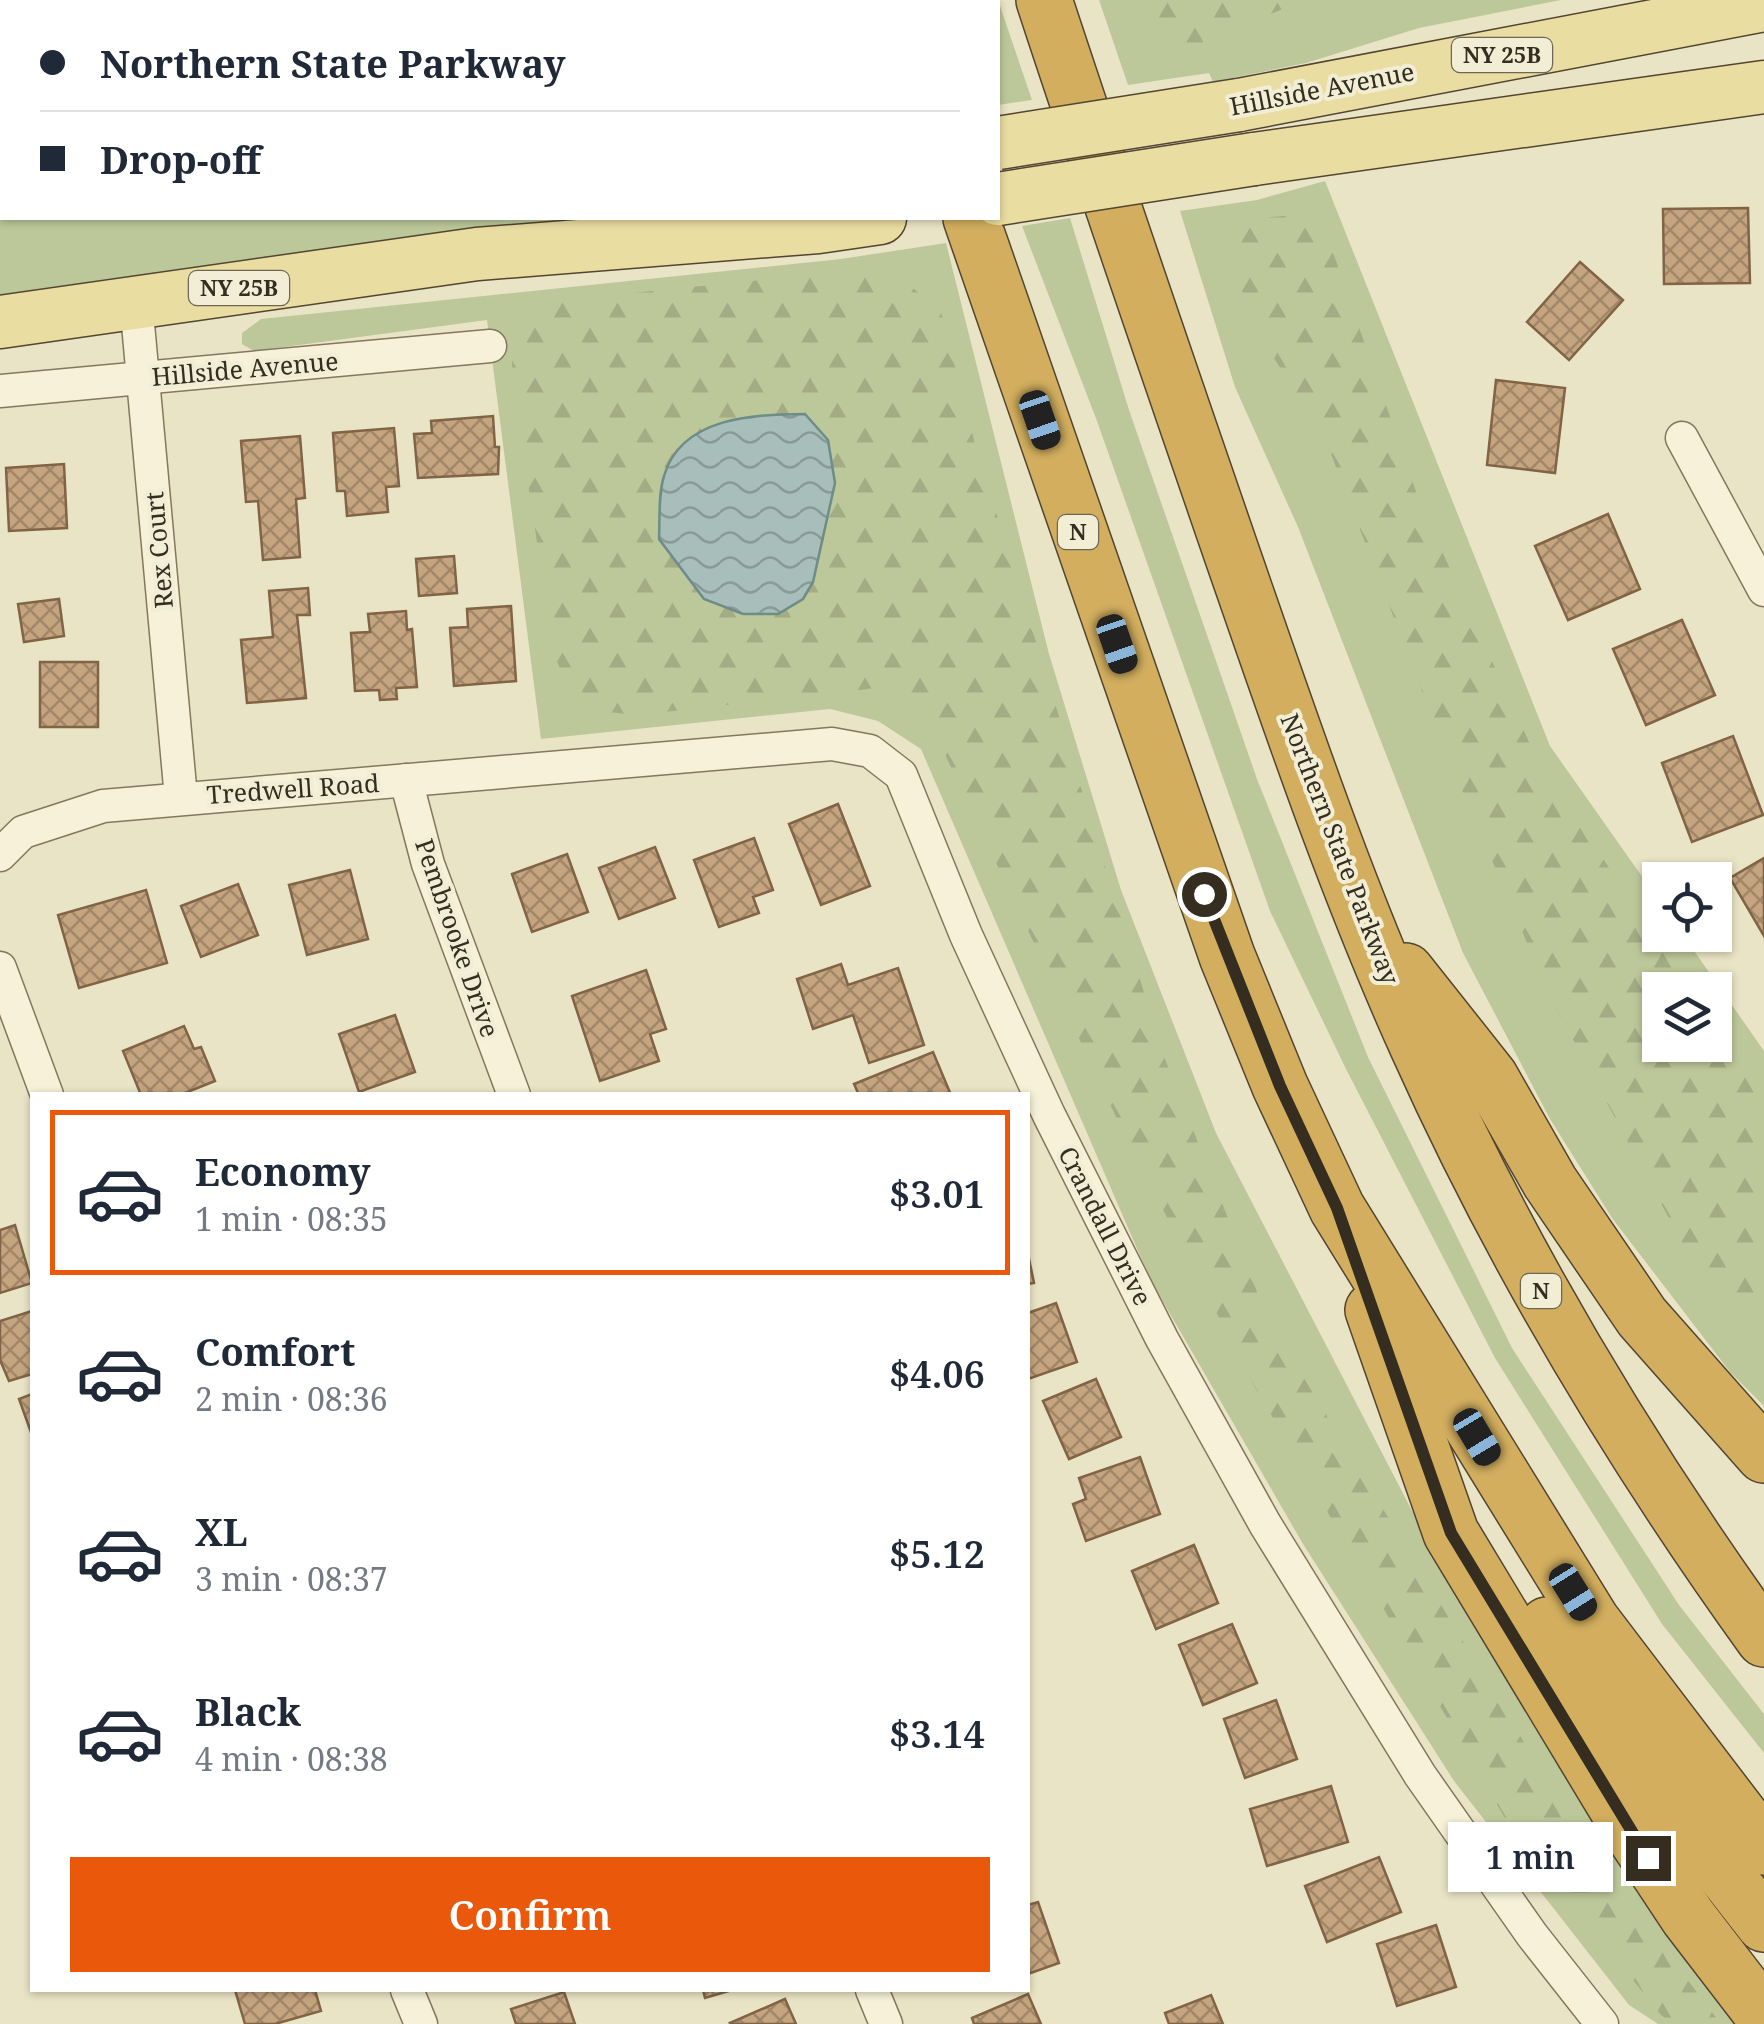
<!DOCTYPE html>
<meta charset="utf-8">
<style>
body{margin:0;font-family:"Noto Serif",serif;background:#f2f2f3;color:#1f2937;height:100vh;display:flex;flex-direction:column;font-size:38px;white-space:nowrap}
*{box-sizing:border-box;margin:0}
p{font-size:32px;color:#747a83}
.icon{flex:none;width:55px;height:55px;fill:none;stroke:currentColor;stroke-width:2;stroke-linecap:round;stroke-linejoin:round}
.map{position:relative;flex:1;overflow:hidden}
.sheet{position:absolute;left:30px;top:1092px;width:1000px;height:900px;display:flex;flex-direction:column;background:#fff;border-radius:0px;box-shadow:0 2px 8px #0004}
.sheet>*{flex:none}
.guide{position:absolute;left:0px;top:0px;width:1000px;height:220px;box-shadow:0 2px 8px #0004;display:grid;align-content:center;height:220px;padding:0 40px;background:#fff}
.buttons{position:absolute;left:1642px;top:862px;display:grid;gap:20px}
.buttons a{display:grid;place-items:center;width:90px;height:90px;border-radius:0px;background:#fff;box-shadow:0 2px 8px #0004;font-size:50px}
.end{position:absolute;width:45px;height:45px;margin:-22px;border:12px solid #352d20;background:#fff;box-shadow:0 0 0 5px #fff}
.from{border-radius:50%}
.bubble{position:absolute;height:70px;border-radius:0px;background:#fff;box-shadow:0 2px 8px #0004;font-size:32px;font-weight:600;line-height:70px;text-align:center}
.car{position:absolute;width:30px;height:60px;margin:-30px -15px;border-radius:12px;box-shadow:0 0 8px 2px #0007;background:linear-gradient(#222 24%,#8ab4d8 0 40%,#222 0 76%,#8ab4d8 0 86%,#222 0)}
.guide b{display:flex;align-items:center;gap:35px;height:95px;font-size:38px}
.guide b+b{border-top:2px solid #e0e1e3}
.guide i{width:25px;height:25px;background:#1f2937}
ul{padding:18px 0 0;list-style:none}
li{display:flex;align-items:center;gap:30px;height:165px;margin:0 20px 15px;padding:0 20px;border:5px solid transparent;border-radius:0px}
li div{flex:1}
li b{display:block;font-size:38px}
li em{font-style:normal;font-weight:600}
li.current{border-color:#ea580c}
li>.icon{width:90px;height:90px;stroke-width:1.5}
.button{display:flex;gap:20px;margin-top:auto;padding:20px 40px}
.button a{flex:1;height:115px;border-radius:0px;background:#ea580c;color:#fff;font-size:40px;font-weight:600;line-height:115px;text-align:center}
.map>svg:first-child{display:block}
.green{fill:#bdc89a;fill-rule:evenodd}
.forest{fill:url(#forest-firs)}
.water{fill:url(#water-waves);stroke:#6e8c88;stroke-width:2.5}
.building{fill:url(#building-cross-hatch);stroke:#816445;stroke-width:2.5}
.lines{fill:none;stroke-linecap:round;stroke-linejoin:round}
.street-casing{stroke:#84775d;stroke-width:35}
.primary-casing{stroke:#524531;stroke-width:55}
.highway-casing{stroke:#524531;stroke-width:58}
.street{stroke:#f6f1d8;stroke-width:32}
.primary{stroke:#eadda1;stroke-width:52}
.highway{stroke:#d2ae5e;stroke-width:55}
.primary-bridge-casing{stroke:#524531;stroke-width:55;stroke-linecap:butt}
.primary-bridge{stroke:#eadda1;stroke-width:52}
.route{stroke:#352d20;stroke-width:12}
.labels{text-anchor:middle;stroke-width:8;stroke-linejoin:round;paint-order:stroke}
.shield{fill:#f2eed5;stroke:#6e6756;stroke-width:2.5}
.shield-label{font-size:22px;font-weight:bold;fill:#352d20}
.street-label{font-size:25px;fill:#352d20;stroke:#f2eed5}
</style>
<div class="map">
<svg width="1764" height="2024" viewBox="0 0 1764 2024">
<defs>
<pattern id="forest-firs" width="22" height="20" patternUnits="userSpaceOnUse" patternTransform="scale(2.5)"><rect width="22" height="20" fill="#bdc89a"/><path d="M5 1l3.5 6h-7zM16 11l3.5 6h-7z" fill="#a3ac84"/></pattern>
<pattern id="water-waves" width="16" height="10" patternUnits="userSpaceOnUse" patternTransform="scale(2.5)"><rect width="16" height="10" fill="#a7beba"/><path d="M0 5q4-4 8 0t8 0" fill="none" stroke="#899b97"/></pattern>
<pattern id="building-cross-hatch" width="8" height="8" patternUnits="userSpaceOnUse" patternTransform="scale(2.5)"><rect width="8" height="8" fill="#c5a57f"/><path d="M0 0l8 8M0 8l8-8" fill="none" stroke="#a18768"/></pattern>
</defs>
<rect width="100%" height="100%" fill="#eae4c6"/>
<!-- green -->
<g class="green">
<path d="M0,0H844L845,2H2V218H625L0,322Z"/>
<path d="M947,0H998L1032,100L998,105V2Z"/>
<path d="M1099,0H1561L1419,28L1306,63L1213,82L1209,73L1128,85Z"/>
<path d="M1325,181L1550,746L1660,902V935H1683L1764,1051V1406L1730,1372L1612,1218L1550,1119L1463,953L1298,527L1235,387L1180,211L1257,200ZM1660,990H1715V1045H1660Z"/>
<path d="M1070,218L1129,410L1257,779L1368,1057L1512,1348L1679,1605L1764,1714V1753L1662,1624L1495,1358L1346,1069L1270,911L1097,421L1022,226Z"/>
<path d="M946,243L1049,654L1121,890L1216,1133L1435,1555L1738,2024H1658L1629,2005L1454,1781L1303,1544L1151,1281L921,749L878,721L830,709L541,739L487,320L254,351L242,344V333L261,319L841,259Z"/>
</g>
<!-- forest -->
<g class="forest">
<path d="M1136,0H1304L1175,54L1152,44Z"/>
<path d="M1299,215L1326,232L1420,503L1534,753L1689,990H1660V1045H1715V1031L1764,1106V1337L1686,1250L1550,997L1440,738L1331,454L1268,348L1232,269L1244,219Z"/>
<path d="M113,218H184L119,230Z"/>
<path d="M873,269H891L941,312L975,444L1163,1054L1267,1317L1591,1853L1721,2024H1673L1661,2015L1509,1825L1255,1387L1126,1138L924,710L894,686L637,715L578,709L555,657L512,382C512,347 513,325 541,302Z"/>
</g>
<!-- water -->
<path class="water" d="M805,414L828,440L835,483L813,582L803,599L778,614H743L704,599L659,539C660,519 658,495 664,476C681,417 754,414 805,414Z"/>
<!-- building -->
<g class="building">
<path d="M1748,208L1750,283L1664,284L1663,209Z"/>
<path d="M1580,262L1623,300L1569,360L1527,322Z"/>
<path d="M1496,380L1565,388L1555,473L1487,465Z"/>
<path d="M493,416L495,447H499L498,474L418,478L414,434L432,433L431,421Z"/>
<path d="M394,428L399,486L386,487L388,512L347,516L345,491H337L333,433Z"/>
<path d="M300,436L305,498L296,499L300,557L263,560L258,501L246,502L241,441Z"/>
<path d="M64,464L67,528L9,531L6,468Z"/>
<path d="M1608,514L1640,589L1568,620L1535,546Z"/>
<path d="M454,556L457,593L419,596L416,559Z"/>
<path d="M308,588L310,615H297L306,698L247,703L241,640L273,637L269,591Z"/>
<path d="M59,599L64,636L24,642L18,604Z"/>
<path d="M511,606L516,681L454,686L450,628L468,627L467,609Z"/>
<path d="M406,611L407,630L412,629L417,687L396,688L397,699L380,700L379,690L355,691L351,633L370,632L368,614Z"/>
<path d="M1682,620L1715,695L1646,725L1613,649Z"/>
<rect x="40" y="662" width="58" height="65"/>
<path d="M1733,736L1763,815L1692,842L1662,763Z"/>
<path d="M838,804L870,886L821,905L789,824Z"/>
<path d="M754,838L773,890L753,897L759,913L719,927L694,860Z"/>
<path d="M655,847L675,898L619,919L599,868Z"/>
<path d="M567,854L588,912L532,932L512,874Z"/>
<path d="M1764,858V936L1730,878Z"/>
<path d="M350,870L368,939L307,955L289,885Z"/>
<path d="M238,884L258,935L201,957L181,906Z"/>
<path d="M146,890L167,963L79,988L58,915Z"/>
<path d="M841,964L848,985L898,968L924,1045L869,1063L853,1015L813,1029L797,979Z"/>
<path d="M646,970L666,1029L650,1034L659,1061L600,1081L572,996Z"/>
<path d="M395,1015L415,1072L359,1092L339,1034Z"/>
<path d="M184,1026L194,1049L201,1047L215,1081L180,1095H141L123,1051Z"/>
<path d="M933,1052L951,1095H859L854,1084Z"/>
<path d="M15,1225L32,1283L0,1293V1230Z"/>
<path d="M1028,1254L1034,1283L1028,1284Z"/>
<path d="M1056,1303L1077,1362L1028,1379V1313Z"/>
<path d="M32,1311V1374L9,1381L0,1360V1321Z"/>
<path d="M1096,1379L1121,1437L1069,1459L1043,1401Z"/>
<path d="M32,1394V1435L19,1399Z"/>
<path d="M1140,1457L1160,1514L1086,1541L1073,1504L1086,1499L1079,1478Z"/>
<path d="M1194,1545L1218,1603L1156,1629L1132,1571Z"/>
<path d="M1232,1624L1257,1683L1203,1705L1179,1645Z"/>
<path d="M1276,1700L1297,1759L1245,1778L1224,1719Z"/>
<path d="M1331,1786L1348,1842L1267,1866L1250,1809Z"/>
<path d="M1379,1857L1401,1912L1327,1942L1305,1886Z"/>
<path d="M1038,1902L1059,1963L1028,1974V1905Z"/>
<path d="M1436,1925L1456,1987L1397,2006L1377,1944Z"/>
<path d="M235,1990H315L321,2011L275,2024H245Z"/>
<path d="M703,1990H732L705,1998Z"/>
<path d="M564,1992L575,2024H516L511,2009Z"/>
<path d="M1028,1994L1041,2024H974L972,2018Z"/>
<path d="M1211,1995L1223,2024H1169L1165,2013Z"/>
<path d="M785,1999L796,2024H731L730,2023Z"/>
</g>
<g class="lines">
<defs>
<g id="street">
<path d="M136,302L181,798"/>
<path d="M0,391L490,346"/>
<path d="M1682,438L1764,590"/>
<path d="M406,780L428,864L514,1095"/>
<path d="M0,855L23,832L103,806L832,744L870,751L901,775L966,935L1049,1115L1162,1339L1265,1524L1420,1775L1532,1935L1602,2024"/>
<path d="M0,968L47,1095"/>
<path d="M407,1990L421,2024"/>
<path d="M872,1990L886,2024"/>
</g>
<g id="primary">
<path d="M1239,105L1764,5"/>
<path d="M1254,159L1764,87"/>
<path d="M0,322L477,254L818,227L880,218"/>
</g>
<g id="highway">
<path d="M899,0L900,2"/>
<path d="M1044,0C1105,186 1169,371 1233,557C1290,721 1346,888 1418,1047C1512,1257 1630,1453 1764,1639"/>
<path d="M971,218L1227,956L1280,1086L1337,1208L1592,1621L1764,1847"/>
<path d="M1406,971L1490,1077L1550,1182L1642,1317L1764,1455"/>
<path d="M1373,1310L1451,1533L1629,1828L1688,1917L1764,2016"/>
<path d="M1547,1625L1630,1752L1764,1924"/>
</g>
</defs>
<!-- street casing -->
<use href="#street" class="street-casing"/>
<!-- primary casing -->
<use href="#primary" class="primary-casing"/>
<!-- highway casing -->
<use href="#highway" class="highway-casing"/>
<!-- street -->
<use href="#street" class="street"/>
<!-- primary -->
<use href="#primary" class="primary"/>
<!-- highway -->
<use href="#highway" class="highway"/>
<defs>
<g id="primary-bridge">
<path d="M998,143L1239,105"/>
<path d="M998,199L1254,159"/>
</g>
</defs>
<!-- primary-bridge casing -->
<use href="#primary-bridge" class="primary-bridge-casing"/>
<!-- primary-bridge -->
<use href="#primary-bridge" class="primary-bridge"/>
</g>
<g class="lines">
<!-- route -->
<path class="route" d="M1204,894L1280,1086L1337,1208L1451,1533L1648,1858"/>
</g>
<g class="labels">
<!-- shield labels -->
<g class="shield">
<rect x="1452" y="38" width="100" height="34" rx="8"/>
<rect x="189" y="271" width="100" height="34" rx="8"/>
<rect x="1058" y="515" width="40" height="34" rx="8"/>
<rect x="1521" y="1274" width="40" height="34" rx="8"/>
</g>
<g class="shield-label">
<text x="1502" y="63">NY 25B</text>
<text x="239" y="296">NY 25B</text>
<text x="1078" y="540">N</text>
<text x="1541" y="1299">N</text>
</g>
<!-- street labels -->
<g class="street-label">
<text transform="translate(1322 89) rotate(-11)" y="9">Hillside Avenue</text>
<text transform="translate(245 369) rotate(-5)" y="9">Hillside Avenue</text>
<text transform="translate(159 550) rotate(-95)" y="9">Rex Court</text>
<text transform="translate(293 789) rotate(-4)" y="9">Tredwell Road</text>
<text transform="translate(1340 849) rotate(69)" y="9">Northern State Parkway</text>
<text transform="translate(457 938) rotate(71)" y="9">Pembrooke Drive</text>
<text transform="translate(1105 1226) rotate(63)" y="9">Crandall Drive</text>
</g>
</g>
</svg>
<div class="buttons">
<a><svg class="icon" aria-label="locate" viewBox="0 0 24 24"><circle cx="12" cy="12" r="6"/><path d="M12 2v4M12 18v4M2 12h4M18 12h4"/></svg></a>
<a><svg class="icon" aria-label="layers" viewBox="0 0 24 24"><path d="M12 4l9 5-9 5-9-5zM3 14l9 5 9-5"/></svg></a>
</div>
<i class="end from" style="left:1204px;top:894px"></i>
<i class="end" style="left:1648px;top:1858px"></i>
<div class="bubble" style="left:1448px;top:1822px;width:165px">1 min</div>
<i class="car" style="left:1040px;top:420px;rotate:161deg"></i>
<i class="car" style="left:1117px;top:644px;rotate:161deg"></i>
<i class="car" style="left:1477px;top:1437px;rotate:149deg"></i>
<i class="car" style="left:1573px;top:1592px;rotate:148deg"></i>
<div class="guide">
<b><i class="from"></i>Northern State Parkway</b>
<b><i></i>Drop-off</b>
</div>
<section class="sheet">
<ul>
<li class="current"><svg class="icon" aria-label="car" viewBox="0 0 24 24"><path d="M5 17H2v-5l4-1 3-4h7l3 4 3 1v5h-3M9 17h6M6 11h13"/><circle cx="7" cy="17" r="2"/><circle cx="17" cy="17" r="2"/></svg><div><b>Economy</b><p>1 min · 08:35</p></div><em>$3.01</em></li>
<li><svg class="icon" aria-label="car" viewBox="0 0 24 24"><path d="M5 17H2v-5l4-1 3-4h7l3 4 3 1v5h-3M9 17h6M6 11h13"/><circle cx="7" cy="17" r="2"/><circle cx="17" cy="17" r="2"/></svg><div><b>Comfort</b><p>2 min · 08:36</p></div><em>$4.06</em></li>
<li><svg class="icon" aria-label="car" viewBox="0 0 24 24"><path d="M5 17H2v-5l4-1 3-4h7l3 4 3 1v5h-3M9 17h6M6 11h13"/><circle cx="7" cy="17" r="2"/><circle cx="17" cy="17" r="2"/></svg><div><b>XL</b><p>3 min · 08:37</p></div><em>$5.12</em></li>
<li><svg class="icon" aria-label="car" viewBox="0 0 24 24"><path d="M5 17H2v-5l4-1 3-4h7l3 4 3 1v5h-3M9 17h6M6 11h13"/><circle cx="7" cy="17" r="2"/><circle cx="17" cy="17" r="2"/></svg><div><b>Black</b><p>4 min · 08:38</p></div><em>$3.14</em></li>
</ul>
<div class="button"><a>Confirm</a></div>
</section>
</div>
